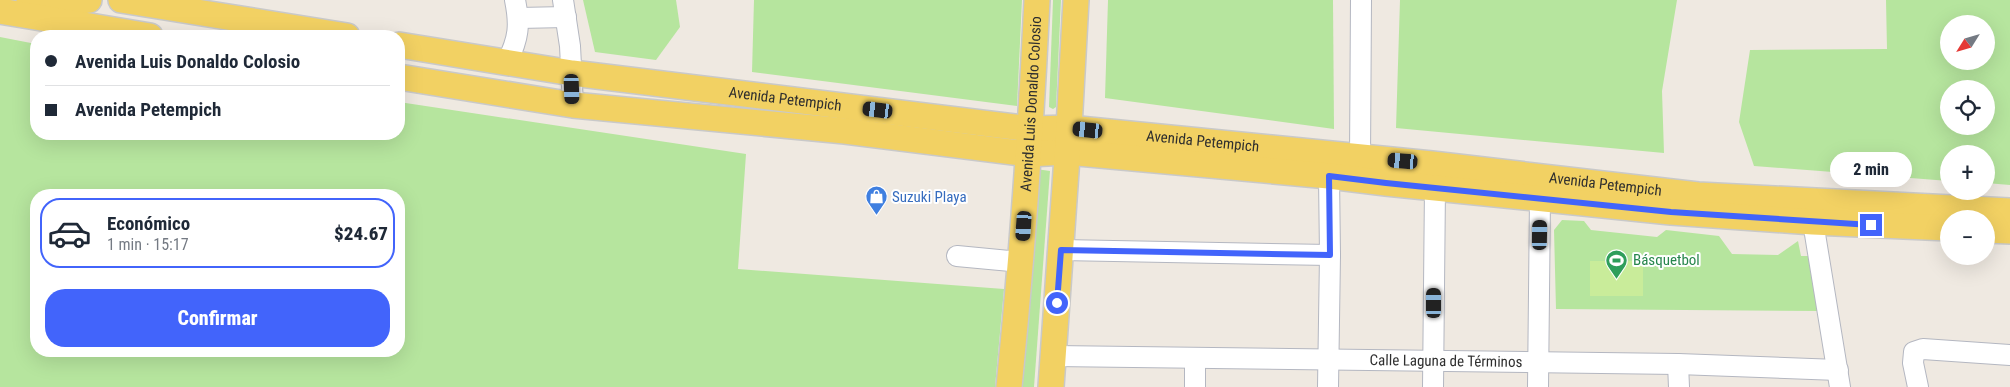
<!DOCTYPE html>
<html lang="es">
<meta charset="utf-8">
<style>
body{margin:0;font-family:"Roboto Condensed",sans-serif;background:#f2f2f3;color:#1f2937;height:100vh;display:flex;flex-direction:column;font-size:19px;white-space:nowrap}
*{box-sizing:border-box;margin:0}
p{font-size:16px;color:#747a83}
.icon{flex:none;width:28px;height:28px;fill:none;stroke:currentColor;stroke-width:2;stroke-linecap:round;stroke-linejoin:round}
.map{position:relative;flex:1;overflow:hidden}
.drawer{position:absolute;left:30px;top:189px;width:375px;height:168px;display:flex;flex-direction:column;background:#fff;border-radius:20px;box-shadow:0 5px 20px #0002}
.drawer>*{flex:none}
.banner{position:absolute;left:30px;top:30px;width:375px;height:110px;border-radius:20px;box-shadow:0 5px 20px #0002;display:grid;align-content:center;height:110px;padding:0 15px;background:#fff}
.needle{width:32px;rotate:233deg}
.controls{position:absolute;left:1940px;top:15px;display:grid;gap:10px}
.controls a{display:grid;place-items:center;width:55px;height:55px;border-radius:50%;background:#fff;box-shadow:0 5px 20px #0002;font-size:25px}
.end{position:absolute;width:22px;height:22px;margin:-11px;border:6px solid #4264fb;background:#fff;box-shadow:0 0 0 2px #fff}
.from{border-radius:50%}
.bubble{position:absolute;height:35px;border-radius:18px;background:#fff;box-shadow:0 5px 20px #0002;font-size:16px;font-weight:800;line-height:35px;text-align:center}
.car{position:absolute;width:15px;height:30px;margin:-15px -8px;border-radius:6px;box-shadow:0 0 4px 1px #0007;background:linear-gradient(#222 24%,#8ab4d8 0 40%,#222 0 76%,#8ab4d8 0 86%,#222 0)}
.banner b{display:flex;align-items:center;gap:18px;height:48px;font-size:19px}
.banner b+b{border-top:1px solid #e0e1e3}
.banner i{width:12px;height:12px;background:#1f2937}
ul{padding:9px 0 0;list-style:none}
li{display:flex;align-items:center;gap:15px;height:70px;margin:0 10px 8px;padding:0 5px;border:2px solid #e0e1e3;border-radius:20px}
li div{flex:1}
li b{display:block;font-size:19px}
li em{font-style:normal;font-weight:800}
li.on{border-color:#4264fb}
li>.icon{width:45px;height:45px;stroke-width:1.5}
.button{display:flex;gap:10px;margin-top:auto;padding:10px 15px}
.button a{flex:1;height:58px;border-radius:20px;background:#4264fb;color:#fff;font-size:20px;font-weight:800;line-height:58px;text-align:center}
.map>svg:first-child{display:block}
.green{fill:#b6e59e;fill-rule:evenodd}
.pitch{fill:#c9ec9a}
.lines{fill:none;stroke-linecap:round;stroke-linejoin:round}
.minor-casing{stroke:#b4b7c1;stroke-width:22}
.major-casing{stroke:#c9c9c9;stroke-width:28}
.minor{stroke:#fff;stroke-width:20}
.major{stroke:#f2d163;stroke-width:25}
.route{stroke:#4264fb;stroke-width:6}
.labels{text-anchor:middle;stroke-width:4;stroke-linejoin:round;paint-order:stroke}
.street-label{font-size:15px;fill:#2e2e2e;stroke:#fff}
.shop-label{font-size:15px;fill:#366cbe;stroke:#fff;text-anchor:start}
.leisure-label{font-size:15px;fill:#27864d;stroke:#fff;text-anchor:start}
</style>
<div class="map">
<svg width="2010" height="387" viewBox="0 0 2010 387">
<rect width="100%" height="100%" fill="#efe9e1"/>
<!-- green -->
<g class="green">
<path d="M583,0H676L680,27L656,60L595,52Z"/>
<path d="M754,0H1022L1017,106L752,72Z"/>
<path d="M1053,0H1061L1056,107L1053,109L1049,107Z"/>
<path d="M1108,0H1333L1334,129L1105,98Z"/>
<path d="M1400,0H1677L1662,91L1664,153L1396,128Z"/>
<path d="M1886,0H2010V185L1986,183V154H1949V181L1754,166L1739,122L1750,50L1887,49ZM1949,24H1986V61H1949ZM1949,89H1986V126H1949Z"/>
<path d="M0,37L36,44V134H399V102L746,154L738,269L1004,289L995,387H0ZM36,195H399V350H36Z"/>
<path d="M1036,169L1050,171L1034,387H1022Z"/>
<path d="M1562,220L1584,221L1591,230L1657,237L1666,230L1719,236L1732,254L1778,255L1798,241L1801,256H1810L1820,311L1556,309L1554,230Z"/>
</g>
<!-- pitch -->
<rect class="pitch" x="1590" y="261" width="53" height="35"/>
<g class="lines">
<defs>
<g id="minor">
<path d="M563,0L570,46L573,105"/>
<path d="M519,18L566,17"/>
<path d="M507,62C519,38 520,25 515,0"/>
<path d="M1360,158L1361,0"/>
<path d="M1813,222L1840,387"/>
<path d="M1061,250L1330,255"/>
<path d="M957,256L1021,262"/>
<path id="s1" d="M1054,356L1678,364L1838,370"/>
<path d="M1678,364L1679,387"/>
<path d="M1195,387V359"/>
<path d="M1328,387L1330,255L1329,176"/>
<path d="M1433,387L1435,187"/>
<path d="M1538,387L1540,198"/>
<path d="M1918,387L1913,363L1914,352L1923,349L2010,355"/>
</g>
<g id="major">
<path d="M29,0L65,3L89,0"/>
<path d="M121,0L347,36"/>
<path d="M0,11L150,36"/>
<path id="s2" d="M399,45L572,73L1031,129L1069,128L1432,164L1698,195L2010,211"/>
<path d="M399,77L573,105L845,131L1028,154L1067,152L1329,176L1386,183L1671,212L1813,222L1949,228"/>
<path d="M1986,230L2010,231"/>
<path id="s3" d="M1009,387C1022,258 1031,129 1037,0"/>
<path d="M1051,387L1069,128L1076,0"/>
</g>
</defs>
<!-- minor casing -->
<use href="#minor" class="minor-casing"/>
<!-- major casing -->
<use href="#major" class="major-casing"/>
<!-- minor -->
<use href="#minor" class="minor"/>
<!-- major -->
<use href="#major" class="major"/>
</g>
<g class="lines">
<!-- route -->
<path class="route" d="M1057,303L1061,250L1330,255L1329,176L1386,183L1671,212L1871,225"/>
</g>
<!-- icons -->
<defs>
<symbol id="shop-pin" viewBox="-11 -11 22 30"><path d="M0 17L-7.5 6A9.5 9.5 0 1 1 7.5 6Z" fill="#3f7fe0" stroke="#fff"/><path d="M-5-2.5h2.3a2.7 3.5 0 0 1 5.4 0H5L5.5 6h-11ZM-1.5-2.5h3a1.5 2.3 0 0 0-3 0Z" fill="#fff"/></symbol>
<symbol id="stadium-pin" viewBox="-11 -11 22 30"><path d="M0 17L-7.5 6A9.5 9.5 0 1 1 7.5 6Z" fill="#2e9e5b" stroke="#fff"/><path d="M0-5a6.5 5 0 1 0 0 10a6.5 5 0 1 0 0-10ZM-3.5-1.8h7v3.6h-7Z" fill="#fff"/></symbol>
</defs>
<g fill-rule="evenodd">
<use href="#shop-pin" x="864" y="184" width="25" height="34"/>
<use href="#stadium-pin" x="1604" y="248" width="25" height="34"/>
</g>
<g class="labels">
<!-- street labels -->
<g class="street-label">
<text dy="5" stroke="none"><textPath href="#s2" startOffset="390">Avenida Petempich</textPath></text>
<text dy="5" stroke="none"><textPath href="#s3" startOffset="284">Avenida Luis Donaldo Colosio</textPath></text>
<text dy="5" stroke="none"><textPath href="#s2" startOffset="810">Avenida Petempich</textPath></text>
<text dy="5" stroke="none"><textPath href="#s2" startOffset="1215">Avenida Petempich</textPath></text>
<text dy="5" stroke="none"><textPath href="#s1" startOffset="392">Calle Laguna de Términos</textPath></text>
</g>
<!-- shop labels -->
<g class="shop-label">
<text x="892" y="202">Suzuki Playa</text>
</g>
<!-- leisure labels -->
<g class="leisure-label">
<text x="1633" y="265">Básquetbol</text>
</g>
</g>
</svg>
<div class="controls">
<a><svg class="needle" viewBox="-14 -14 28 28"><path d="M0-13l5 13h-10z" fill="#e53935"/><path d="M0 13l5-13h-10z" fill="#747a83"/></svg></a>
<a><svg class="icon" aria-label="locate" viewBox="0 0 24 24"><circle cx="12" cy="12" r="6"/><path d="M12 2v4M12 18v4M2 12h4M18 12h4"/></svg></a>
<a>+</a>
<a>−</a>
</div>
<i class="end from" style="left:1057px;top:303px"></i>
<i class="end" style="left:1871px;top:225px"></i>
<div class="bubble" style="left:1830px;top:152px;width:82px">2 min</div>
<i class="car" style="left:572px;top:89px;rotate:178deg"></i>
<i class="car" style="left:878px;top:110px;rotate:277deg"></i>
<i class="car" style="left:1088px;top:130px;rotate:276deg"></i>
<i class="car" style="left:1403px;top:161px;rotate:275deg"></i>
<i class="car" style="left:1024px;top:226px;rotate:184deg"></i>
<i class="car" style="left:1540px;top:235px;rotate:1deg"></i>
<i class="car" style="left:1434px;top:303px;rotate:0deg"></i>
<div class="banner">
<b><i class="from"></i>Avenida Luis Donaldo Colosio</b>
<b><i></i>Avenida Petempich</b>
</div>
<section class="drawer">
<ul>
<li class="on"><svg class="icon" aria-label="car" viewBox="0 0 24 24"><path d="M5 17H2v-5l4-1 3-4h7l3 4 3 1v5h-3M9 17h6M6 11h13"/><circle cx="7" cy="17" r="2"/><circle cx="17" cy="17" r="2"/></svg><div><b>Económico</b><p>1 min · 15:17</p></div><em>$24.67</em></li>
</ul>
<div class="button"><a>Confirmar</a></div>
</section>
</div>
